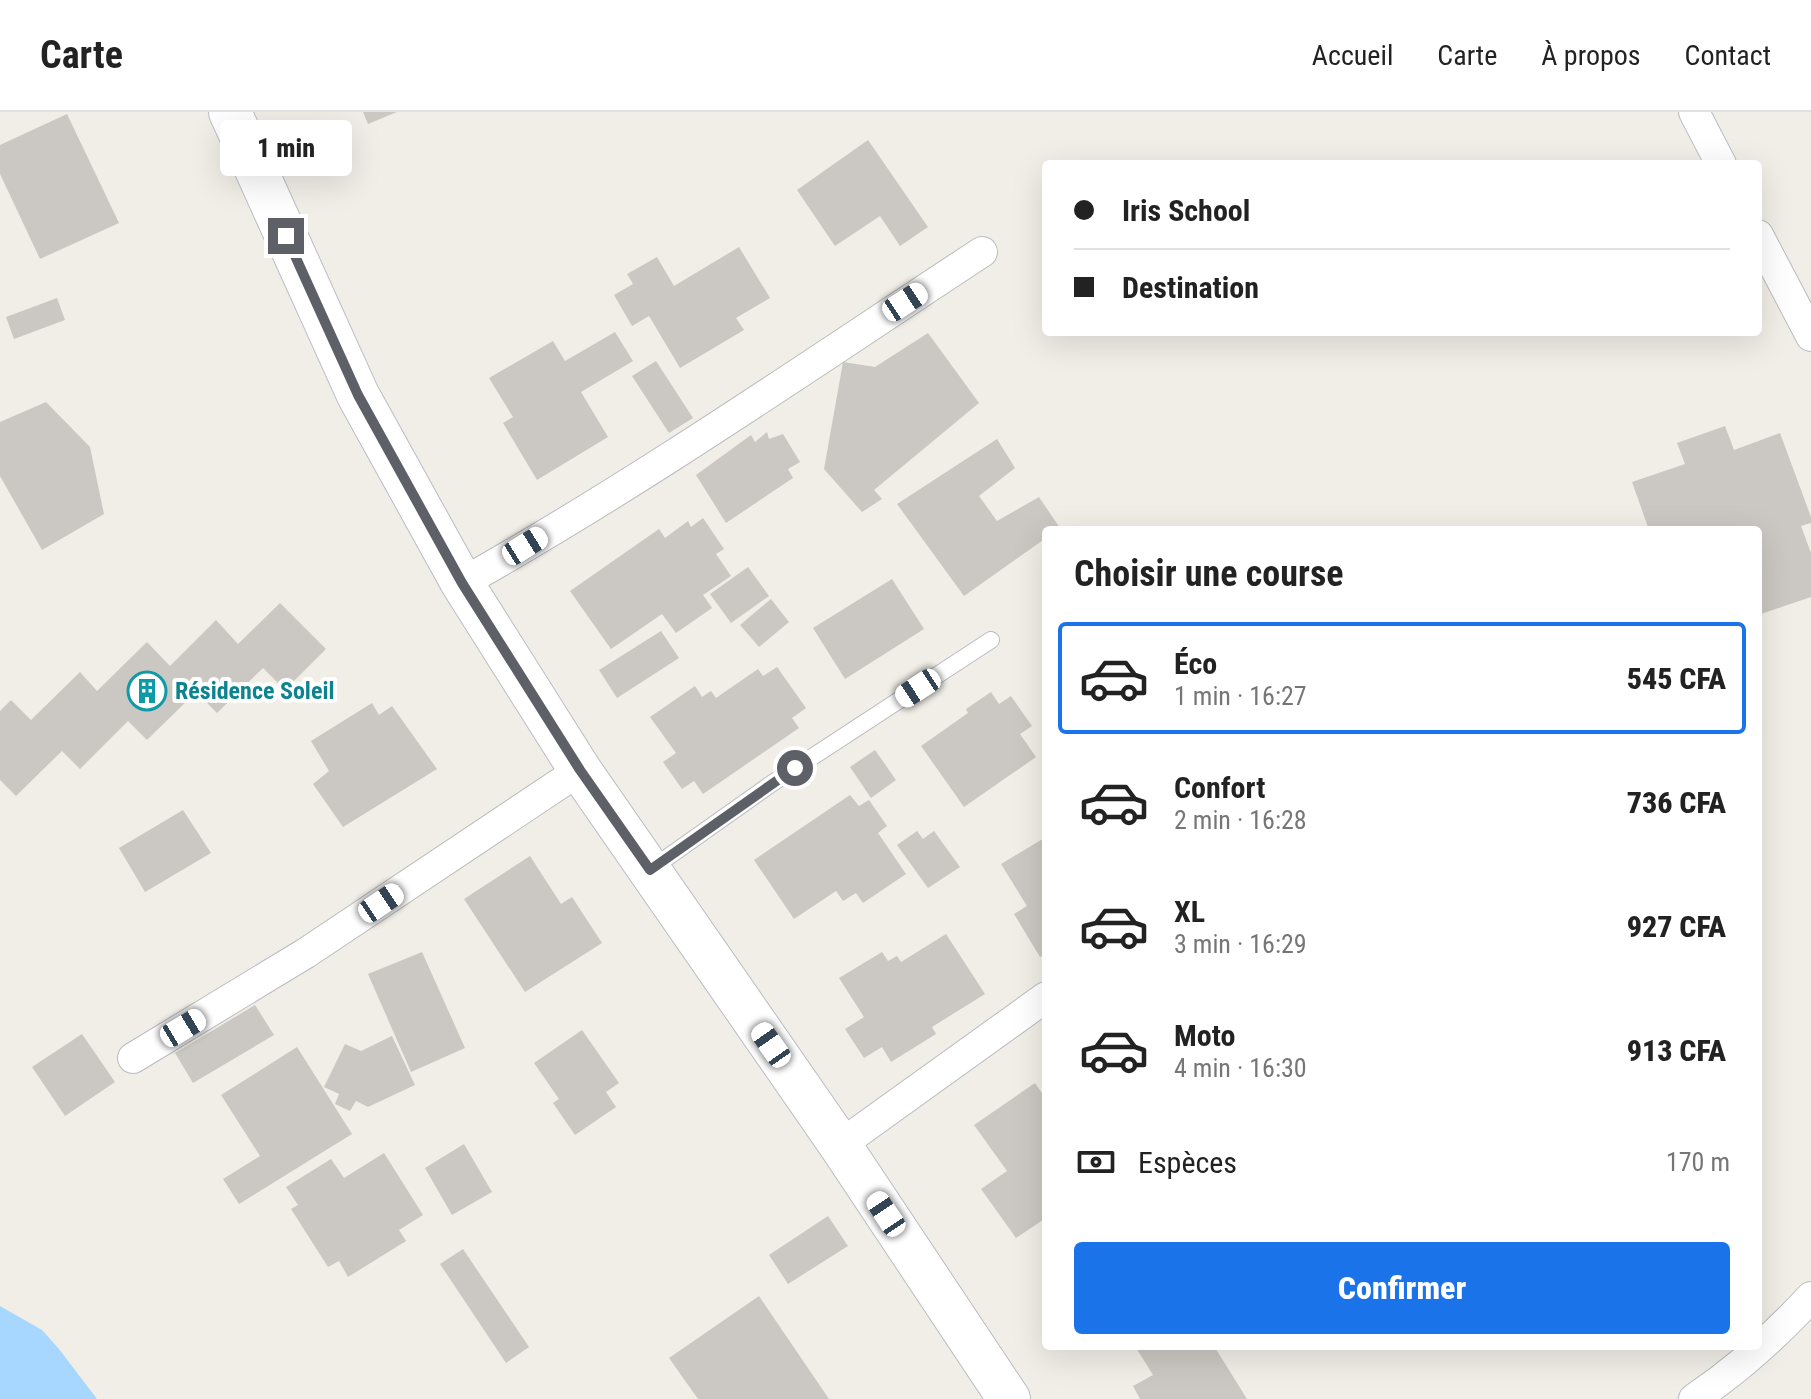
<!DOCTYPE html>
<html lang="fr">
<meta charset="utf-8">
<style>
body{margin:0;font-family:"Roboto Condensed",sans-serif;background:#f6f6f6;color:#222;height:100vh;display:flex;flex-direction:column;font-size:30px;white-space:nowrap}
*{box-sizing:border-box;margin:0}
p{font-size:26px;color:#767676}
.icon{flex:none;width:44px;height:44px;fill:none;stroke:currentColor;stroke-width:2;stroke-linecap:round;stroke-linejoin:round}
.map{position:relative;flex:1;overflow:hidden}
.sheet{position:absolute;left:1042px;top:414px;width:720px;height:824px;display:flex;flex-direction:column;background:#fff;border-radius:8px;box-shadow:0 8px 32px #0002}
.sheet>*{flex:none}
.top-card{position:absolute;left:1042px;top:48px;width:720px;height:176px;border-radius:8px;box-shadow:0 8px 32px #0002;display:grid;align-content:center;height:176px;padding:0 32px;background:#fff}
.end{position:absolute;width:36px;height:36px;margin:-18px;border:10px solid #5d6167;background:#fff;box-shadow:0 0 0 4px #fff}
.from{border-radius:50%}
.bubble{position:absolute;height:56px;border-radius:8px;background:#fff;box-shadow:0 8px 32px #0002;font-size:26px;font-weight:800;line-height:56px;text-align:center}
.car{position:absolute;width:24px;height:48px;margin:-24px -12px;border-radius:10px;box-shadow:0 0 6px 2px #0007;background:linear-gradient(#fff 24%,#345 0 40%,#fff 0 76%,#345 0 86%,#fff 0)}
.top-card b{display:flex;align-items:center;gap:28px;height:76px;font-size:30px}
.top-card b+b{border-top:2px solid #e0e0e0}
.top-card i{width:20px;height:20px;background:#222}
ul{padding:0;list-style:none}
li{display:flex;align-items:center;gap:24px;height:112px;margin:0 16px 12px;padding:0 16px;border:4px solid transparent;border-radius:8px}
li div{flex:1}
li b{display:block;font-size:30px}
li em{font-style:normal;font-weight:800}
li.selected{border-color:#1a73e8}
li>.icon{width:72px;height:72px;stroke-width:1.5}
h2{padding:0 32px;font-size:36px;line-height:96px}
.pay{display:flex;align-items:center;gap:20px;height:88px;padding:0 32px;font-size:30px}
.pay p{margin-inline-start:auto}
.button{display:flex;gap:16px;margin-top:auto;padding:16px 32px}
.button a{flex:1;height:92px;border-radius:8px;background:#1a73e8;color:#fff;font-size:32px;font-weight:800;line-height:92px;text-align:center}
header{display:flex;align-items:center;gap:48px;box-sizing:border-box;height:112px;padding:0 40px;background:#fff;border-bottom:2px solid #e0e0e0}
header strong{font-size:38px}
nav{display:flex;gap:44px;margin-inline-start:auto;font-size:28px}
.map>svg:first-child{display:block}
.water{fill:#a7d7ff}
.building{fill:#cbc8c3}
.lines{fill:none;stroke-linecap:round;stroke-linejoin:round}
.service-casing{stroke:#b8bbc0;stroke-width:18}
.minor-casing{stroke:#b8bbc0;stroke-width:32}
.secondary-casing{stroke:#b9bcc2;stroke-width:44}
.service{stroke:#fff;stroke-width:16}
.minor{stroke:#fff;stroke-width:30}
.secondary{stroke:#fff;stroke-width:42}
.route{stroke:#5d6167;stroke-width:10}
.labels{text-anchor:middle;stroke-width:8;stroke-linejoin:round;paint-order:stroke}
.culture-label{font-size:24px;font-weight:bold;fill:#0d838f;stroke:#fff;text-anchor:start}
</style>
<header>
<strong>Carte</strong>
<nav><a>Accueil</a><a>Carte</a><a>À propos</a><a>Contact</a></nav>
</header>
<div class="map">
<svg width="1811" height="1287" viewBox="0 0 1811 1287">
<rect width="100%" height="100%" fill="#f0eee6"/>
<!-- water -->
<path class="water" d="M0,1194L42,1218L59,1237L97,1287H0Z"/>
<!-- building -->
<g class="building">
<path d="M363,0H397L368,12Z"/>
<path d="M67,2L119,111L40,147L0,62V33Z"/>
<path d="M868,28L928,115L900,134L880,104L835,134L797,78Z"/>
<path d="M739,135L770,186L736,206L744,218L680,256L649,204L632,214L614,183L633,172L627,162L657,145L674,174Z"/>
<path d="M57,186L65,208L14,227L6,205Z"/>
<path d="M615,220L633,249L581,280L608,325L537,368L503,311L513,305L489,266L553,229L565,249Z"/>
<path d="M928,221L979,291L874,378L882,387L862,400L824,357L843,250L875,255Z"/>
<path d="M656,249L693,306L669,321L632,264Z"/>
<path d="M46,290L90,335L104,402L42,438L0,364V310Z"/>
<path d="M1725,314L1734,338L1780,321L1811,405V411L1801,414L1811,441V485L1758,503V418H1649L1632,370L1685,352L1677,331Z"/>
<path d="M767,320L769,327L783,322L800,350L788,357L793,366L726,411L696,363L751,323L755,330Z"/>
<path d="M997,327L1015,356L979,384L997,409L1039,385L1060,416L1058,418H1046V426L964,484L897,392Z"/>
<path d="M703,406L724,437L716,442L731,464L703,483L712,496L676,521L662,502L611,537L570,479L659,417L665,426L688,409L691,415Z"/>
<path d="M748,455L769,484L731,511L710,482Z"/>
<path d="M892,467L924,517L845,567L813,516Z"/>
<path d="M771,487L789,510L759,535L740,513Z"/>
<path d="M280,491L326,537L285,578L263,556L217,601L196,580L147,628L128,609L80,657L62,639L16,684L0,668V599L11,588L31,608L80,560L97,579L147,530L170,554L216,508L238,532Z"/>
<path d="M661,519L679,546L617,586L599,558Z"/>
<path d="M777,555L806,596L792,606L799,616L703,682L694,669L682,677L663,650L676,641L650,605L695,574L702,585L711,579L716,586L758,557L763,564Z"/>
<path d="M991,580L999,592L1011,584L1032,614L1020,622L1036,645L964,695L921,634L968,601L966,597Z"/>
<path d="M372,591L379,603L392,594L437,657L343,715L313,672L329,659L311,629Z"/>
<path d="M875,638L896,668L871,686L850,655Z"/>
<path d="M850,683L859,694L869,688L887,714L878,721L906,762L863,791L856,781L843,789L836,779L794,807L754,748Z"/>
<path d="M183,698L211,741L145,780L119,736Z"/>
<path d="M917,719L923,727L934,719L960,755L928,776L897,733Z"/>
<path d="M1046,725V842L1040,845L1014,802L1027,794L1001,752Z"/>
<path d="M530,744L561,792L572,785L602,831L525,880L464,787Z"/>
<path d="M946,822L985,882L932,915L936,922L891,950L882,935L864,946L845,917L864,905L839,866L882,840L888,849L897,844L901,850Z"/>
<path d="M422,840L465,936L411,960L368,862Z"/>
<path d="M255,893L274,923L193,971L175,941Z"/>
<path d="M582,918L619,971L606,980L616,995L575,1023L553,991L559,987L534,951Z"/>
<path d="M82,922L115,970L65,1004L32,955Z"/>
<path d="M392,924L415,973L368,995L356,989L350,999L335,992L339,982L324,975L345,932L361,939Z"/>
<path d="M297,935L352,1022L239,1092L223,1067L260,1044L221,983Z"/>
<path d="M1035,971L1046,987V1106L1016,1126L981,1077L1007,1059L974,1013Z"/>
<path d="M464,1032L492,1080L452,1103L425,1056Z"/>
<path d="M384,1041L423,1103L399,1118L406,1129L348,1165L339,1149L328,1155L291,1097L298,1093L286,1075L331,1047L344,1066Z"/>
<path d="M828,1104L848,1134L788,1172L769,1143Z"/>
<path d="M463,1137L529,1235L506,1251L440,1152Z"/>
<path d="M759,1184L829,1287H698L669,1246Z"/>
<path d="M1135,1234H1214L1247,1287H1140L1133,1274L1153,1263Z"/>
</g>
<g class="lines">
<defs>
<path id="service" d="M651,757L771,672L991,528"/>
<g id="minor">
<path d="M1694,0L1721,52"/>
<path d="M1758,123L1811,224"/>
<path d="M462,471C641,370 810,253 982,140"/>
<path d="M133,946L306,841L580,658"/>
<path d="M840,1033L1046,885"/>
<path d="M1694,1287C1737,1258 1776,1223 1811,1185"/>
</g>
<path id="secondary" d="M230,0L358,283L462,471L580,658L840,1033L1009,1287"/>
</defs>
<!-- service casing -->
<use href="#service" class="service-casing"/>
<!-- minor casing -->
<use href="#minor" class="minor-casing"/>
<!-- secondary casing -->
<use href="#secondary" class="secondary-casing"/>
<!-- service -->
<use href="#service" class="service"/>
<!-- minor -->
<use href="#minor" class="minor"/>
<!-- secondary -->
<use href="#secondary" class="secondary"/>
</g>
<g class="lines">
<!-- route -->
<path class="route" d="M286,124L358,283L462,471L580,658L650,758L795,656"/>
</g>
<!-- icons -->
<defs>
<symbol id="building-ring" viewBox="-11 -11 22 22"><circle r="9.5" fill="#fff" stroke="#0f9aa8" stroke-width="1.5"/><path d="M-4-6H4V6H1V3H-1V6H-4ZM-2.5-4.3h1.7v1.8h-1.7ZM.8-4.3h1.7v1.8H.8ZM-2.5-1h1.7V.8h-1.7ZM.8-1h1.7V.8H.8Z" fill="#0f9aa8"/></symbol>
</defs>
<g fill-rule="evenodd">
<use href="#building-ring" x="125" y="557" width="44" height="44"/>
</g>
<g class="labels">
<!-- culture labels -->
<g class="culture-label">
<text x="175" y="587">Résidence Soleil</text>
</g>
</g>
</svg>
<i class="end from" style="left:795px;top:656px"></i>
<i class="end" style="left:286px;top:124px"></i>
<div class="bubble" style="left:220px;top:8px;width:132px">1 min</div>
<i class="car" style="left:905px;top:190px;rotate:57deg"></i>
<i class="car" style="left:525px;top:434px;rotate:58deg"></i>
<i class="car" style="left:918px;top:576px;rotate:237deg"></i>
<i class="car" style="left:381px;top:791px;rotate:56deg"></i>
<i class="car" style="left:183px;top:916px;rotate:59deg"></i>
<i class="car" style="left:771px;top:933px;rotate:325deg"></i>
<i class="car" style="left:886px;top:1102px;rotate:326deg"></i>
<div class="top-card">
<b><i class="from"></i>Iris School</b>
<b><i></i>Destination</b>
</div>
<section class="sheet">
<h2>Choisir une course</h2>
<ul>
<li class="selected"><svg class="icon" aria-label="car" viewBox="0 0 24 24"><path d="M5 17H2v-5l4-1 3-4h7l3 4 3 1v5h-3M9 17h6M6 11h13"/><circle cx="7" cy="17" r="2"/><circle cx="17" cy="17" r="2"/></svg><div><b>Éco</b><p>1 min · 16:27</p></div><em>545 CFA</em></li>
<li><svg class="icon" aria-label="car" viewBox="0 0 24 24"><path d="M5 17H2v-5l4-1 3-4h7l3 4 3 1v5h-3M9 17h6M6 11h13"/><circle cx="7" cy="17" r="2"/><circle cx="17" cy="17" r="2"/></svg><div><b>Confort</b><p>2 min · 16:28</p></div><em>736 CFA</em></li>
<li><svg class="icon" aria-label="car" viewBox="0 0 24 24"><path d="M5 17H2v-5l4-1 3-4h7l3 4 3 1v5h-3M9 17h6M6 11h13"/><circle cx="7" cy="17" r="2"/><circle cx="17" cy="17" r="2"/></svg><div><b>XL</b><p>3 min · 16:29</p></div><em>927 CFA</em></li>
<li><svg class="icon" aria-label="car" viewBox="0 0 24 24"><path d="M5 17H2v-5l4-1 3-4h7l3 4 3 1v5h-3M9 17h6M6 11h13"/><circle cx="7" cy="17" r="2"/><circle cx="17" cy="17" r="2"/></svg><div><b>Moto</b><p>4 min · 16:30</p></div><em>913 CFA</em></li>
</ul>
<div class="pay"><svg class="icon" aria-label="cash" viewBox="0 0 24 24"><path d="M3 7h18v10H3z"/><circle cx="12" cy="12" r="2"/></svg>Espèces<p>170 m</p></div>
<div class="button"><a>Confirmer</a></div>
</section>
</div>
